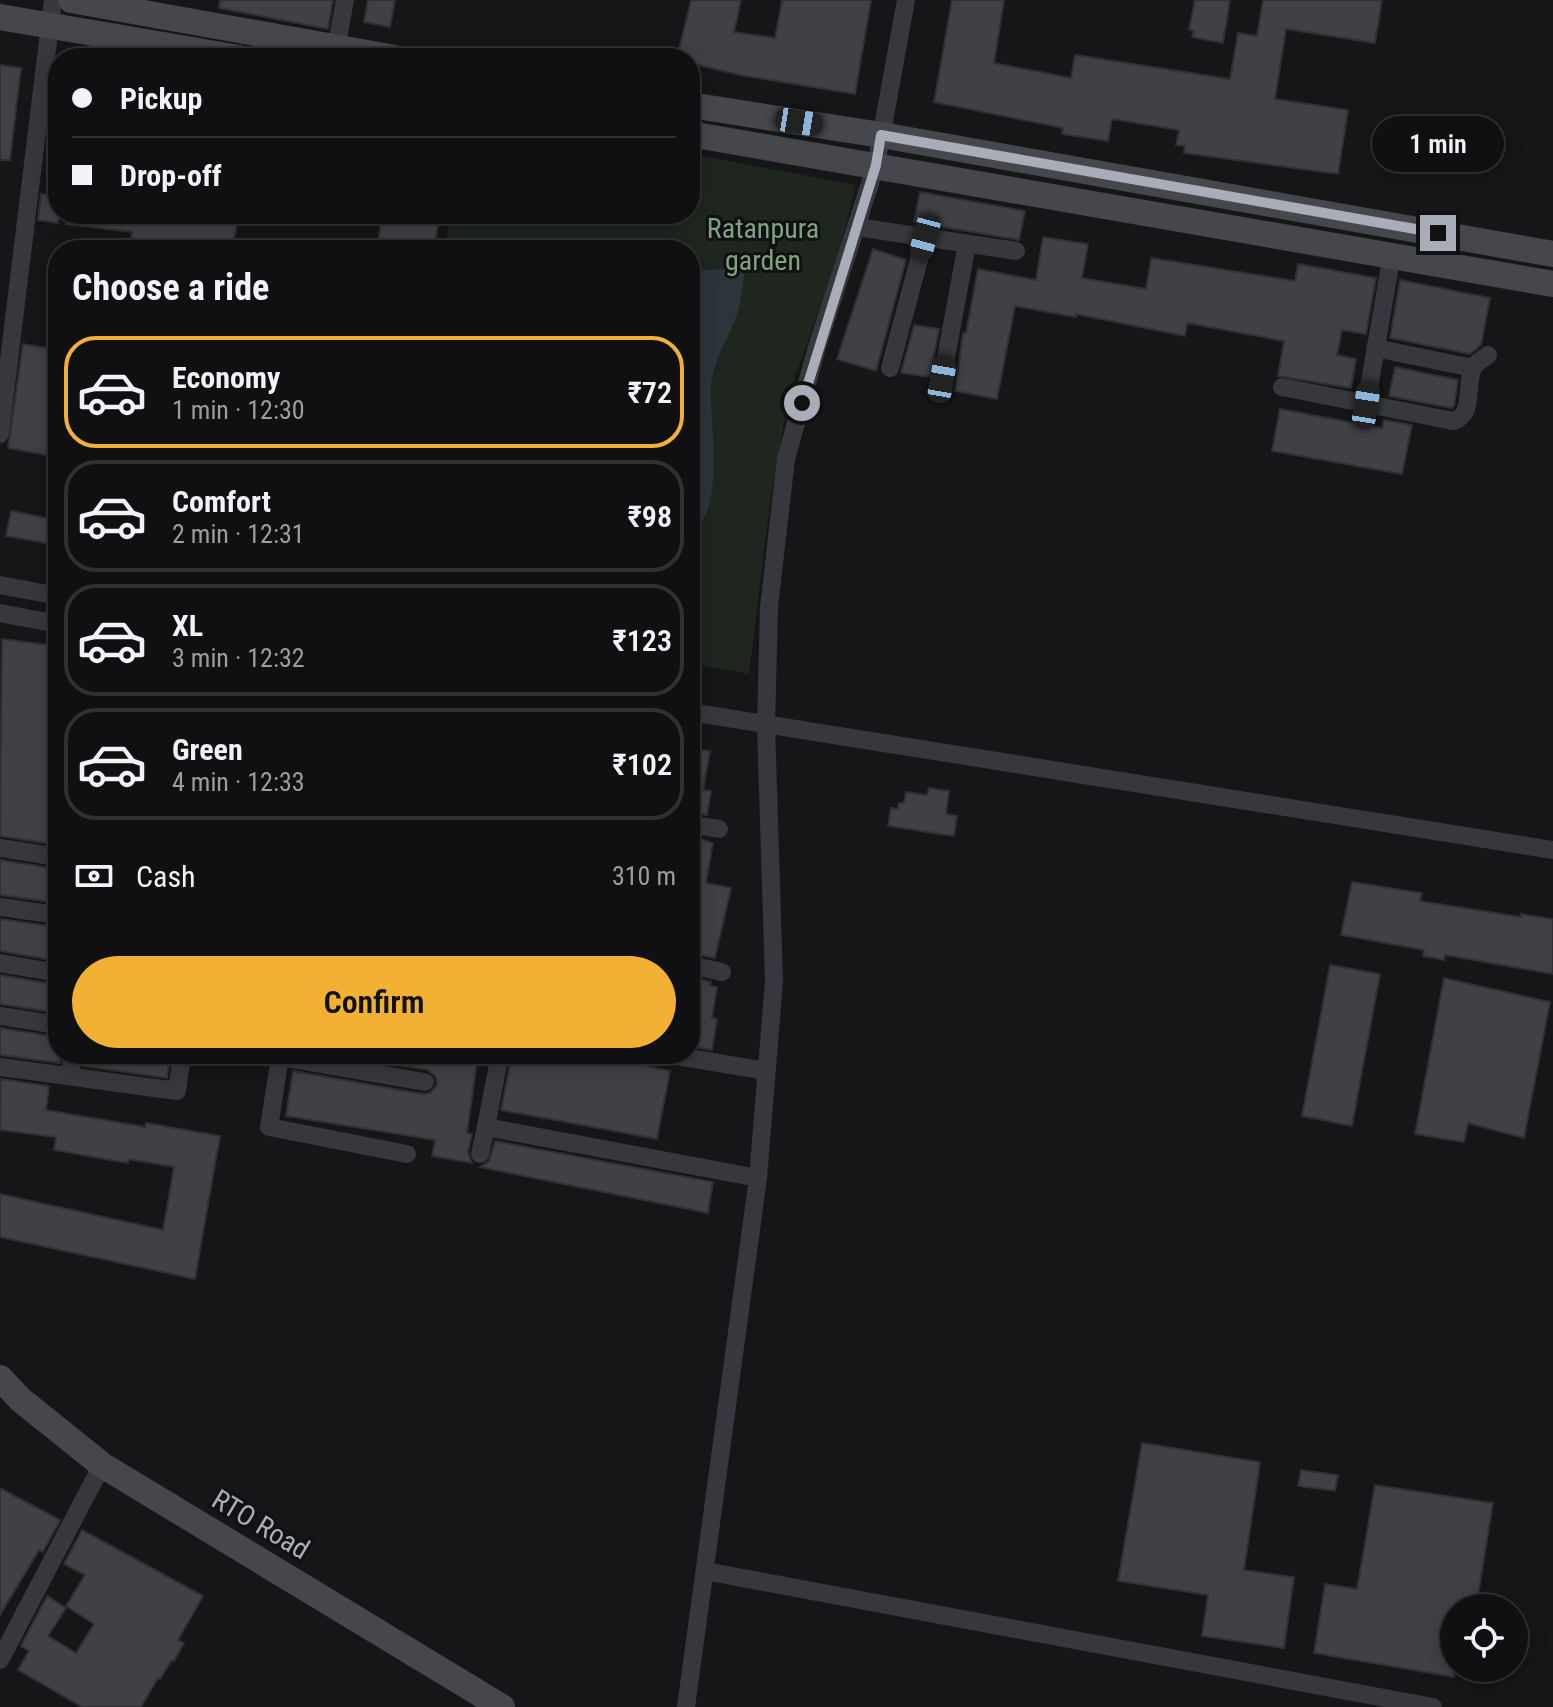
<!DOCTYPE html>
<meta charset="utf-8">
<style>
body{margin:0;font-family:"Roboto Condensed",sans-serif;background:#1e1e20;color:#f1f3f6;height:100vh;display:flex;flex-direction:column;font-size:30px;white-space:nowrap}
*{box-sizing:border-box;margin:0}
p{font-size:26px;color:#9c9d9f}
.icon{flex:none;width:44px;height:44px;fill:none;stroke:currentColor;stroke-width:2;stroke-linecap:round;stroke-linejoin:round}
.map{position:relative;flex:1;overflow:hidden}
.sheet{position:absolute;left:48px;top:240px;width:652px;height:824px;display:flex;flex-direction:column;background:#101012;border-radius:32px;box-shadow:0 4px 20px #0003,0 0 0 2px #303032}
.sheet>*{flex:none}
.top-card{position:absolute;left:48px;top:48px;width:652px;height:176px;border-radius:32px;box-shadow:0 4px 20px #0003,0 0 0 2px #303032;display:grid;align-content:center;height:176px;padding:0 24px;background:#101012}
.controls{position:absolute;left:1440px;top:1594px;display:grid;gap:16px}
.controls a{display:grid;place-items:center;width:88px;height:88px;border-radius:50%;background:#101012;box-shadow:0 4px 20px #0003,0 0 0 2px #303032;font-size:40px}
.end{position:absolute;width:36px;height:36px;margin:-18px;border:10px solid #a8adb8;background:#111;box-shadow:0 0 0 4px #111}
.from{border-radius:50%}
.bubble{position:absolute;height:56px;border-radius:28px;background:#101012;box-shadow:0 4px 20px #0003,0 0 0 2px #303032;font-size:26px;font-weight:600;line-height:56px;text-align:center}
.car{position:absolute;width:24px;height:48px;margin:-24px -12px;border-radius:10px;box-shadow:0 0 6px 2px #0007;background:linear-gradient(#222 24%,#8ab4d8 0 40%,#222 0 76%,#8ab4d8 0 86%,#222 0)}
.top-card b{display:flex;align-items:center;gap:28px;height:76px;font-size:30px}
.top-card b+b{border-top:2px solid #303032}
.top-card i{width:20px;height:20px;background:#f1f3f6}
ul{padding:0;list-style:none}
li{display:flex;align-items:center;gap:24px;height:112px;margin:0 16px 12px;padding:0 8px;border:4px solid #303032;border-radius:32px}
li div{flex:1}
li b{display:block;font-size:30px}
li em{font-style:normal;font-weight:600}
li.current{border-color:#f2b134}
li>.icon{width:72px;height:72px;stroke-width:1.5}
h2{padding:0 24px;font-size:36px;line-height:96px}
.pay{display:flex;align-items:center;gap:20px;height:88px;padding:0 24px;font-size:30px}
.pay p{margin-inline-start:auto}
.cta{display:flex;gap:16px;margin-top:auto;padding:16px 24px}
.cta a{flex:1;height:92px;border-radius:48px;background:#f2b134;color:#111;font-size:32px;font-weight:600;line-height:92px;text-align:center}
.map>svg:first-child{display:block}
.green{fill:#1e261f}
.water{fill:#2c353c}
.building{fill:#404145;stroke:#303034;stroke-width:2}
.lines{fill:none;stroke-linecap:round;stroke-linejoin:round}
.street{stroke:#37383d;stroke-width:18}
.secondary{stroke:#45474d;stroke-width:26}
.route{stroke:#a8adb8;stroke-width:10}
.labels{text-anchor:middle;stroke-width:6;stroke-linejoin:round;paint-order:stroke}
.park-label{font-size:28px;fill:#7fa381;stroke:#111113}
.street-label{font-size:28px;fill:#a8adb8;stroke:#111113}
</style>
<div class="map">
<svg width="1553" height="1707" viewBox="0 0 1553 1707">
<rect width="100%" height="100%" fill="#161618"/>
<!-- green -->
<path class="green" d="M690,154L856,185L836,263L790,390L771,496L749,674L690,663V250H445L450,214H690Z"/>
<!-- water -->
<path class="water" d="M745,268C743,282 742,297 738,311C731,335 712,361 711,386C709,423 727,511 690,533V271Z"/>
<!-- building -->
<g class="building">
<path d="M220,0H333L328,29L219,8Z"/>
<path d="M368,0H395L390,27L364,22Z"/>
<path d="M691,0H741L734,32L775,38L782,0H871L855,94L740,75L690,63V58H677Z"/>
<path d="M952,0H1004L994,63L1071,78L1075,55L1230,79L1238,33L1257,36L1263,0H1382L1375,43L1286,29L1275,99L1348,110L1338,174L1184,153L1185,146L1176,145L1179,130L1112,119L1108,141L1062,134L1063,128L934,102Z"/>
<path d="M1195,0H1230L1223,43L1192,37L1194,31L1189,30Z"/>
<path d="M0,65L21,68L10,160H0Z"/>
<path d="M920,192L1025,211L1019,240L914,222Z"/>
<path d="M41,194L58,196V223L38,220Z"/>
<path d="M66,214H239L232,250H130L132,232L66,224Z"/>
<path d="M382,214H424L439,219L434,250H377Z"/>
<path d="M1043,237L1088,244L1082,278L1146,289L1151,258L1295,281L1298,264L1376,278L1366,334L1342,330L1337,355L1356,359L1351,388L1278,376L1284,341L1187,323L1185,336L1076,314V317L1015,306L997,399L955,391L963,333H966L978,269L1036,280Z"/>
<path d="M873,249L906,260L876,371L837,359Z"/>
<path d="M1400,280L1490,298L1481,345L1470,354L1390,338Z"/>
<path d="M914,325L939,329L930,377L901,373Z"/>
<path d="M23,344L58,350V457L8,448Z"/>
<path d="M1395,367L1458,380L1454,406L1451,408L1389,396Z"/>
<path d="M1280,409L1382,428L1384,420L1412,425L1402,474L1272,451Z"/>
<path d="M11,511L58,520V545L6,536Z"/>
<path d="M2,639L58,646V845L0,836Z"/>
<path d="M690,748L710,751L703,790L711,791L707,815L690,812Z"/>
<path d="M929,788L949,791L946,814L957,816L954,836L888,826L891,808L898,809L899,803H904L906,792L927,795Z"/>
<path d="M690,836L713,843L706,883L731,888L715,958L690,953Z"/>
<path d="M0,860L58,869V903L0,895Z"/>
<path d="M1352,882L1422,893L1420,901L1521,917V914L1553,919V974L1445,955L1444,960L1423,956L1424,950L1341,935Z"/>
<path d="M0,919L58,927V961L0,951Z"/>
<path d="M1330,965L1380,974L1352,1126L1302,1116Z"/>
<path d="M0,975L58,985V1013L0,1004Z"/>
<path d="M690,977L711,982L710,986L717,987L712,1018L717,1019L712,1050L690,1046Z"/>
<path d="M1444,978L1550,1002L1524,1138L1468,1123L1464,1142L1415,1134Z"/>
<path d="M0,1028L58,1037L60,1063L0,1055Z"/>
<path d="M85,1054H170L167,1078L83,1066Z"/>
<path d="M333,1054H478L467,1133L472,1134L468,1152L472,1163L432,1156L435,1140L286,1116L293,1071L423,1094L430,1093L437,1085L436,1077L428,1070Z"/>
<path d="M512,1054H583L670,1071L657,1139L501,1110Z"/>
<path d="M1,1079L49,1086L46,1110L145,1127L146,1123L220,1136L195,1279L0,1237V1194L163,1230L174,1167L128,1159V1163L54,1150L56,1137L0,1130Z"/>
<path d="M495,1141L713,1182L708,1213L480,1167L489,1161Z"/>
<path d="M1142,1443L1260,1462L1244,1570L1294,1577L1284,1648L1202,1636L1208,1595L1118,1581Z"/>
<path d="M1301,1470L1338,1475L1335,1491L1298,1486Z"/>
<path d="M1375,1485L1493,1503L1476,1608H1454V1677L1314,1653L1325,1584L1357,1589Z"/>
<path d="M0,1488L60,1520L43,1552L39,1550L0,1615Z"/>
<path d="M82,1530L203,1596L178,1640L184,1643L174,1661L172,1660L160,1679L158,1678L141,1707H82L18,1670L29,1651L21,1646L47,1596L66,1608L48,1636L76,1653L94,1624L66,1606L85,1575L64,1564Z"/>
</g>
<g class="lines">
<!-- street -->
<g class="street">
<path d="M336,49L345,0"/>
<path d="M857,227L1016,251"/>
<path d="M1375,348L1473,368"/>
<path d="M890,368L925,237"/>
<path d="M942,379L967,244"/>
<path d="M1282,387L1453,421C1475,415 1465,385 1473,368C1475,363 1483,359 1488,355"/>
<path d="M1366,405L1392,254"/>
<path d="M0,434L53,0"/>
<path d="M0,585L58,596"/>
<path d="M0,613L58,624"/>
<path d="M690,712L1553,850"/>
<path d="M690,824L719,829"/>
<path d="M0,848L58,857"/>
<path d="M0,907L58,915"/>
<path d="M0,963L58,973"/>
<path d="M690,965L722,972"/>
<path d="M0,1016L58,1025"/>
<path d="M264,1054L280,1057L269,1127L407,1154"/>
<path d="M665,1054L766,1071"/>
<path d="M280,1057L425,1082"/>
<path d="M0,1067L177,1091L182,1054"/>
<path d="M70,1076L73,1054"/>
<path d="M486,1127L500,1054"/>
<path d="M480,1154L486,1127L758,1178"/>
<path d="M705,1571L1433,1707"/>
<path d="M0,1660L102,1465"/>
<path d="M686,1707L758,1178L774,981L766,726L769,607L786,459L817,347L876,165L906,0"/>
</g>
<!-- secondary -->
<g class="secondary">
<path d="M71,0L395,58"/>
<path d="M0,17L239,58"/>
<path d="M690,105L881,135L1553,254"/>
<path d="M690,134L1553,284"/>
<path d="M0,1378L21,1400L102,1465L502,1707"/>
</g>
</g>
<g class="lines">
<!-- route -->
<path class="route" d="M802,403L876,165L881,135L1438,233"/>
</g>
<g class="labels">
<!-- park labels -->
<g class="park-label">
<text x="763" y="238">Ratanpura<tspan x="763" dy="32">garden</tspan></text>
</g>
<!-- street labels -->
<g class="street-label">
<text transform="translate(261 1524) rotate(31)" y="10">RTO Road</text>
</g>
</g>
</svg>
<div class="controls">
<a><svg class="icon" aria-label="locate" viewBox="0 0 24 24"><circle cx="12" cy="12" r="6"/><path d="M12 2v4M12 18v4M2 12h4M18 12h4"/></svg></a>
</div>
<i class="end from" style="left:802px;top:403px"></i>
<i class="end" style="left:1438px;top:233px"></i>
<div class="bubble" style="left:1372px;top:116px;width:132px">1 min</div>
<i class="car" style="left:799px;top:122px;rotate:99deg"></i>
<i class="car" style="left:925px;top:237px;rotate:195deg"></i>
<i class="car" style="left:942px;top:379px;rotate:10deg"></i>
<i class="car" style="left:1366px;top:405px;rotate:9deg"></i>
<div class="top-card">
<b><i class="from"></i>Pickup</b>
<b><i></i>Drop-off</b>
</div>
<section class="sheet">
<h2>Choose a ride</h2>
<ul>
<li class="current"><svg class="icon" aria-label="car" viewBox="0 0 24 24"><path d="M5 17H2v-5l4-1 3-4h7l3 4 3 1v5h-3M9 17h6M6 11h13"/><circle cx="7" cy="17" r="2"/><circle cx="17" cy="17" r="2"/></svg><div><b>Economy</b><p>1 min · 12:30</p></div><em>₹72</em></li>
<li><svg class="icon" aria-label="car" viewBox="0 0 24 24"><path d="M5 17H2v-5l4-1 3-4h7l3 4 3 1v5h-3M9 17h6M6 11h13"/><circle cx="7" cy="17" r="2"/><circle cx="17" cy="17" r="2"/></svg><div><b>Comfort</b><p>2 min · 12:31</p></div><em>₹98</em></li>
<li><svg class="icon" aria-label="car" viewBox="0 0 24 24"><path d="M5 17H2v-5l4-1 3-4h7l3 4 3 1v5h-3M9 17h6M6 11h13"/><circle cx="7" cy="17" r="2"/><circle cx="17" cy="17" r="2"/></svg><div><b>XL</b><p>3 min · 12:32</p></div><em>₹123</em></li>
<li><svg class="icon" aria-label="car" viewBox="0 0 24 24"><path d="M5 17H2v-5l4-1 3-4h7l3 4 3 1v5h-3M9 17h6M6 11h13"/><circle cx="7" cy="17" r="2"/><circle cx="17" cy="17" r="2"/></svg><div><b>Green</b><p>4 min · 12:33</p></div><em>₹102</em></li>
</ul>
<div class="pay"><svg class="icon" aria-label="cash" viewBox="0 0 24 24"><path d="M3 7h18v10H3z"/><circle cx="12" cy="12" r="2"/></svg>Cash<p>310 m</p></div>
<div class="cta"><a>Confirm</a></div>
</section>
</div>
